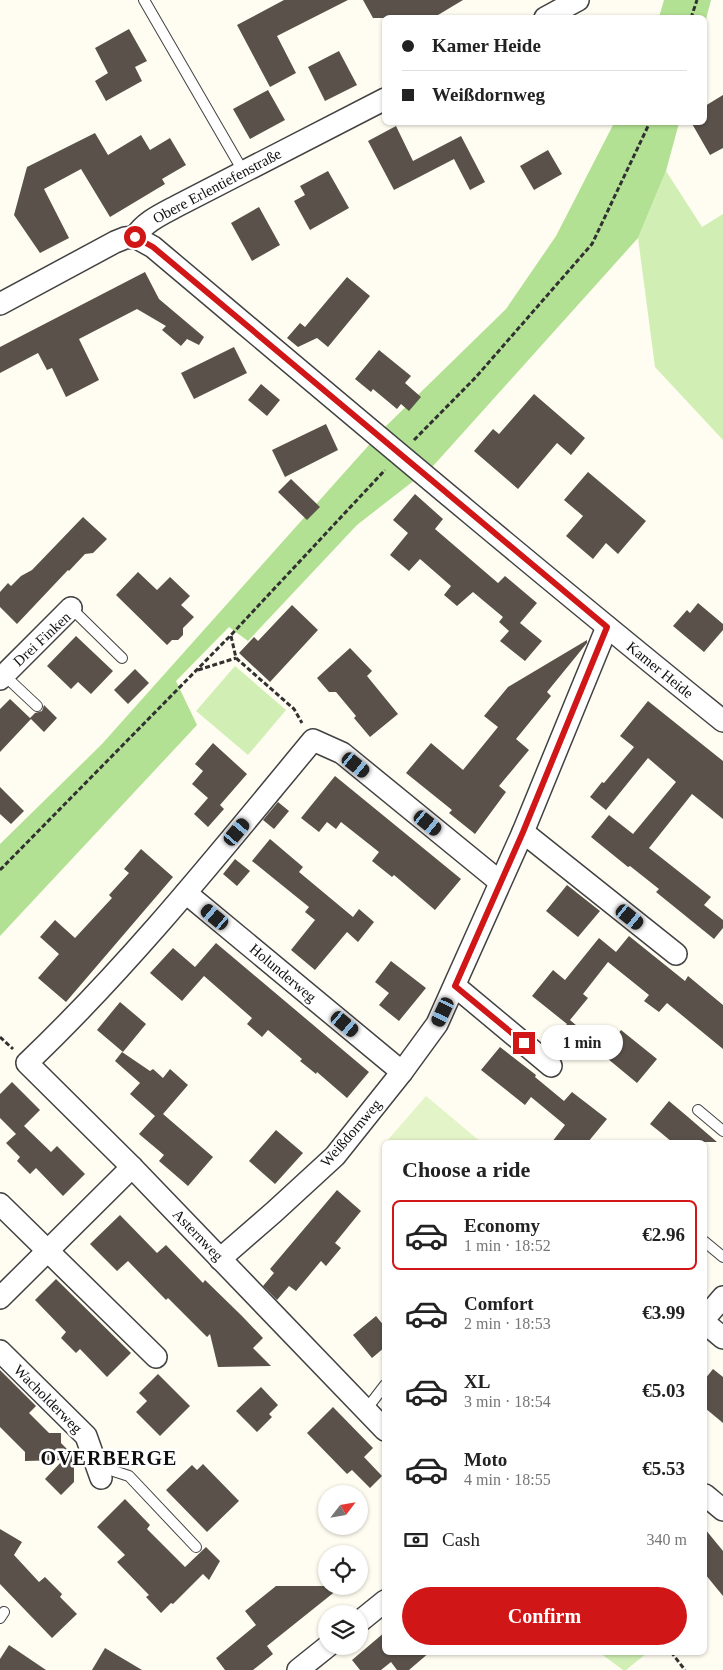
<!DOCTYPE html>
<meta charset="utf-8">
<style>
body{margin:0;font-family:Georgia,serif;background:#f2f2f2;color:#222;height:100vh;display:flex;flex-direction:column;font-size:19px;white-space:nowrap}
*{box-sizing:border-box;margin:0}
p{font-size:16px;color:#767676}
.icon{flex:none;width:28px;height:28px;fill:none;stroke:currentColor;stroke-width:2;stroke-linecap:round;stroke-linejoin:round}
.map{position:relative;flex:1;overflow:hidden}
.sheet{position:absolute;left:382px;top:1140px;width:325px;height:515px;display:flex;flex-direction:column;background:#fff;border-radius:8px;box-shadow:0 1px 4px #0004}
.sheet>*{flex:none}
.hud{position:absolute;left:382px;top:15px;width:325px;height:110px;border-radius:8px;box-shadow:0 1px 4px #0004;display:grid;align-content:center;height:110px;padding:0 20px;background:#fff}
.needle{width:32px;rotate:59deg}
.buttons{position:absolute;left:318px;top:1485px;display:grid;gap:10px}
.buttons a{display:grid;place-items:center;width:50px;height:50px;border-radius:50%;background:#fff;box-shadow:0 1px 4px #0004;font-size:25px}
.end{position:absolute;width:22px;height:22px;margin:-11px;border:6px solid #d01617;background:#fff;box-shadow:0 0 0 2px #fff}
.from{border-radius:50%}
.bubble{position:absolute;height:35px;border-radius:18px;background:#fff;box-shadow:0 1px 4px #0004;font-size:16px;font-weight:700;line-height:35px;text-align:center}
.car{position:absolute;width:15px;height:30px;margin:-15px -8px;border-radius:6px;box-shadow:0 0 4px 1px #0007;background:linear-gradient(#222 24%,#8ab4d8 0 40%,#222 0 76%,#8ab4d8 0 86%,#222 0)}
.hud b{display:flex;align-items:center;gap:18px;height:48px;font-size:19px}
.hud b+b{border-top:1px solid #e0e0e0}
.hud i{width:12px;height:12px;background:#222}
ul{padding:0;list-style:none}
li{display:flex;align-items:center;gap:15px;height:70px;margin:0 10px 8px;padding:0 10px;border:2px solid transparent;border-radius:8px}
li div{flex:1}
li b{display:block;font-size:19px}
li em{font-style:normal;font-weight:700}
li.active{border-color:#d01617}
li>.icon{width:45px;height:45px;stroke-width:1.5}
h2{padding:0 20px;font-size:22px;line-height:60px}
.pay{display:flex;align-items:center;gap:12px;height:55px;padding:0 20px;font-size:19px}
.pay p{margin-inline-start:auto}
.button{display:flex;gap:10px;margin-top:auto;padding:10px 20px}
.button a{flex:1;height:58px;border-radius:30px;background:#d01617;color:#fff;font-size:20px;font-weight:700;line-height:58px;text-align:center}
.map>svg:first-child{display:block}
.green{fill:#d1efb5}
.forest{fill:#b3e193}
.pitch{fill:#e3f5c8}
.building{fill:#59514a}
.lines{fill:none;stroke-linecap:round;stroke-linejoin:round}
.lane-casing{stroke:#424242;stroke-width:12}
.street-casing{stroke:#424242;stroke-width:24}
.path{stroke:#313131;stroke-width:3;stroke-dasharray:5 2.5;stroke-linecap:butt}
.lane{stroke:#fff;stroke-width:10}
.street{stroke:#fff;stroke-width:21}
.route{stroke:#d01617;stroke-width:6}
.labels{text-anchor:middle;stroke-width:5;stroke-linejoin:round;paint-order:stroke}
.street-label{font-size:15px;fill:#0f0f0f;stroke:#fff}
.district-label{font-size:20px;font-weight:bold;letter-spacing:1px;fill:#0f0f0f;stroke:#fff}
</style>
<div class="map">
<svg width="723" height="1670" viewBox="0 0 723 1670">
<rect width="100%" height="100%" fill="#fffdf1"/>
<!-- green -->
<g class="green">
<path d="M666,171L702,227L723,214V440L655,367L638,238Z"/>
<path d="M235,666L286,710L248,755L196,711Z"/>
<path d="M600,1653V1652L647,1653L626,1670H623Z"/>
</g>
<!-- forest -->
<g class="forest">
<path d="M664,0H711L705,23V18L659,17Z"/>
<path d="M614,123H679L666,171L638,238L434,465L357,525L248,641L229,627L176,681L197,725L0,936V844L102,744L385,427L506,309L556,236Z"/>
</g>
<!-- pitch -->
<path class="pitch" d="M426,1096L481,1142H386Z"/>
<!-- building -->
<g class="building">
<path d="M284,0H348L277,36L296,73L270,87L237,25Z"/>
<path d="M363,0H463L433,18H373Z"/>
<path d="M129,29L147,61L135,67L142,81L106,101L95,81L108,73L95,48Z"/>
<path d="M339,51L357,85L325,101L308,67Z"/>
<path d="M268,90L285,120L250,139L233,109Z"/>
<path d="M723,95V148L710,155L691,122H705V106Z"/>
<path d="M396,126L413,161L461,136L485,182L470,190L454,159L394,190L368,141Z"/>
<path d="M95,133L108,155L141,135L150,150L170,138L186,165L162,179L165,184L110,217L81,169L44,189L69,238L40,253L14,215L27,167Z"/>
<path d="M548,150L562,174L534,190L520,166Z"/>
<path d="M328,171L349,208L310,230L294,201L305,195L300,186Z"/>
<path d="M259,207L280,245L252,261L231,223Z"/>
<path d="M145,272L159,299L204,337L199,345L187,339L181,346L162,330L166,326L137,309L79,339L99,380L66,397L52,368L47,370L38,353L0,373V347Z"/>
<path d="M347,277L370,296L328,347L317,338L298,347L287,338L300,323L305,327Z"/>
<path d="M234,347L247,373L194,399L181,373Z"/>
<path d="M379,350L411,376L405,383L421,397L409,411L401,404L397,409L373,389L371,392L355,379Z"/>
<path d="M261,384L280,400L267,416L248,400Z"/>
<path d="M534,394L585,438L571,455L557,443L518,489L474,451L493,429L499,434Z"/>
<path d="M326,424L338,450L285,477L272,450Z"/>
<path d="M588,472L646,521L618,554L606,543L593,559L566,536L583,516L564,500Z"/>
<path d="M291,479L320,507L307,520L278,492Z"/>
<path d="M415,494L443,519L435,529L498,583L505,576L537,603L520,623L542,641L525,661L500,641L509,631L499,622L503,617L473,592L457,606L444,595L451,586L420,559L409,571L390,555L408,533L393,520Z"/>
<path d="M83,517L107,539L93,553L85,554L69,571L68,570L17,624L0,607V592L8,583L11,586L21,576L32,570Z"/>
<path d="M138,572L157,590L170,577L190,596L181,605L194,617L183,628V635L178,640H172L167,645L116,595Z"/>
<path d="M698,603L723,624V630L704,652L673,626L687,610L690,613Z"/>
<path d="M292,605L318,630L270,682L239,653L254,637L258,641Z"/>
<path d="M76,636L113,671L91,694L78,682L71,689L47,666Z"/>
<path d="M587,640V643L547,692L551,696L516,739L529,750L499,786L506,792L475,834L449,813L452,810L406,773L431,743L463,770L498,727L484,716L508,687Z"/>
<path d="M350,648L372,671L367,676L398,714L370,737L354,718L356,716L336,692H329L317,678Z"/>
<path d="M135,669L149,683L128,704L114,690Z"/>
<path d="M10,699L30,718L35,713L42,711L44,705L57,718L44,732L31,719L0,752V709Z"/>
<path d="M648,701L723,761V819L692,794L649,848L711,897L704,905L723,920V928L714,939L656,892L659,889L630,866L628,867L591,837L609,815L633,834L676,782L648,758L606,810L590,797L602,782L604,783L634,747L620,736Z"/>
<path d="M213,743L247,774L220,805L224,809L208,827L194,814L208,798L192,784L203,771L195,764Z"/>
<path d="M335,776L461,879L435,910L394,875L392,877L372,861L379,852L341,822L336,829L327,822L319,832L301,818Z"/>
<path d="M0,787L24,811L11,824L0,814Z"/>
<path d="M278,802L289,811L274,829L263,820Z"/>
<path d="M270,839L303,867L299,872L353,917L359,909L374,922L358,942L347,932L315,970L291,950L315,920L305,912L309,907L252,861Z"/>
<path d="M141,849L173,877L66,1002L38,978L59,954L40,937L55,920L75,938L112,898L109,895L129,873L124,869Z"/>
<path d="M235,859L250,871L237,886L223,874Z"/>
<path d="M567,885L600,911L578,937L546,911Z"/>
<path d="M629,936L685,981L688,976L723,1005V1049L667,1003L659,1012L644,1001L649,995L608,962L583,994L588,998L570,1020L591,1038L579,1052L558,1035L567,1024L532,996L553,970L565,980L599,938L616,952Z"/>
<path d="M216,943L369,1072L347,1098L317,1072L316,1074L300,1061L302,1059L268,1030L262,1037L247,1024L252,1018L204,976L182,1001L150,973L173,948L195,967Z"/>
<path d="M391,961L426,988L399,1021L379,1005L389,993L375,982Z"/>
<path d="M120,1002L146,1024L123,1052L97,1030Z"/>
<path d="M621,1030L657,1059L637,1083L602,1054Z"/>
<path d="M500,1047L536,1075L535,1077L564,1101L572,1092L607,1119L588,1142H552L565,1125L531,1097L525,1105L481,1070Z"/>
<path d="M122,1052L150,1071L153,1069L163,1078L170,1069L188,1085L163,1114L213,1157L188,1186L159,1161L164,1155L139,1134L155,1116L130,1094L140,1083L115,1061Z"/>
<path d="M12,1082L40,1110L21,1129L24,1126L51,1152L57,1146L85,1174L63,1196L36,1168L30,1174L17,1161L20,1157L6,1143L16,1134L0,1118V1094Z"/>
<path d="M669,1101L688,1117L717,1142H672L660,1132L650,1124Z"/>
<path d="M276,1130L303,1153L275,1184L249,1161Z"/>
<path d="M337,1190L361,1211L335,1243L341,1248L326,1266L321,1261L296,1291L289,1286L277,1300L263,1286L274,1273L270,1269Z"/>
<path d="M120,1215L157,1253L166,1245L203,1283L205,1280L242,1316L263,1338L253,1348L271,1366L218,1367L210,1334L207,1337L168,1298L166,1300L128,1261L117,1271L90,1244Z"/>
<path d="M56,1279L131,1353L107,1377L80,1349L76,1353L61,1338L66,1332L35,1300Z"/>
<path d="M376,1316L385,1327V1347L372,1358L353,1335Z"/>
<path d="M713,1369L723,1377V1423L705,1408V1379Z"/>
<path d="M0,1370L36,1406L29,1413L49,1433H61V1443L71,1453L74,1450V1455L78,1460H74V1482L61,1495L45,1479L63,1460L25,1461V1452L0,1427Z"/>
<path d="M158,1374L190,1406L160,1436L136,1412L147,1401L139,1393Z"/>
<path d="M261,1387L278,1405L269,1414L272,1417L257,1432L236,1411Z"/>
<path d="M333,1407L373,1448L364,1457L382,1476L370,1488L352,1470L347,1474L307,1433Z"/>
<path d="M203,1464L239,1501L207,1532L166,1490L192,1465L197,1470Z"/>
<path d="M125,1499L150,1525L147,1529L185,1567L206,1547L220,1561L209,1580L203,1574L173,1604L171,1603L161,1613L146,1597L149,1595L117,1562L125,1555L97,1527Z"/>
<path d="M0,1529L22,1542L14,1555L39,1582L45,1577L62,1594L60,1597L77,1614L52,1638L0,1584Z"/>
<path d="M705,1529L723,1551V1596L705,1574Z"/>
<path d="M276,1586H342L267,1646L273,1654L253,1670H225L216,1658L256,1625L245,1611Z"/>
<path d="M385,1632V1652H430L409,1670H397L391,1662L381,1670H360L352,1660Z"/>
<path d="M9,1645L46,1670H0V1659Z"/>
<path d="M105,1648L142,1670H92Z"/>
</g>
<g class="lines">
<defs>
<g id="lane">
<path d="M144,0L243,171"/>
<path d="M71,608L122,658"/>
<path d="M4,675L37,706"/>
<path d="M698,1110L723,1131"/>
<path d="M705,1242L723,1257"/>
<path d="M365,1411L385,1385"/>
<path d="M98,1466L129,1476L196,1547"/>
<path d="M0,1618L4,1612"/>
</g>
<g id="street">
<path d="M545,18L578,0"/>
<path d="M135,237L153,247C342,406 531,566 723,721"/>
<path d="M135,237C144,222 162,214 177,206L385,99"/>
<path d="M0,304L115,242L125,238L135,237"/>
<path d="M0,679L71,608"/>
<path d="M523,832L676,954"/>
<path d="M186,893L402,1072"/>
<path d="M455,986L551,1066"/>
<path d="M0,1204L156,1357"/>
<path d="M220,1259L274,1212L335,1156L402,1072L437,1024L523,832L607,627"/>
<path d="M0,1298L132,1167"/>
<path d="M705,1318L723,1297"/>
<path d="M705,1323L723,1338"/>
<path d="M0,1351L86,1436L101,1478"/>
<path d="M385,1430L132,1167L27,1063C131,964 221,851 313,740L342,753L500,882"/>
<path d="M705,1495L723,1510"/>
<path d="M359,1622L385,1601"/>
<path d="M298,1670L328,1646"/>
</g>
</defs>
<!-- lane casing -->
<use href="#lane" class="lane-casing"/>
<!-- street casing -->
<use href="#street" class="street-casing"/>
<!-- path -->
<g class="path">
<path d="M691,18L697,0"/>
<path d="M414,440L476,377L592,244L650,122"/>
<path d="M231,636L236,658L294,709L302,723"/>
<path d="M198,670L236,658"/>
<path d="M0,870L231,635L385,470"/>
<path d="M0,1037L13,1049"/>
<path d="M671,1652L685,1670"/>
</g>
<!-- lane -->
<use href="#lane" class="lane"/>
<!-- street -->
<use href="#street" class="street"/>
</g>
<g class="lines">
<!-- route -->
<path class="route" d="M135,237L153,247L607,627L523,832L455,986L524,1043"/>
</g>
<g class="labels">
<!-- street labels -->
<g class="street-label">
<text transform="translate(217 186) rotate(-28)" y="5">Obere Erlentiefenstraße</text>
<text transform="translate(42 639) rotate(-43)" y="5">Drei Finken</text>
<text transform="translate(660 670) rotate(39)" y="5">Kamer Heide</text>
<text transform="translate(283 973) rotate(40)" y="5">Holunderweg</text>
<text transform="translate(351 1133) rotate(-49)" y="5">Weißdornweg</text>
<text transform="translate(198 1235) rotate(46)" y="5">Asternweg</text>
<text transform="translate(48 1399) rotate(45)" y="5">Wacholderweg</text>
</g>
<!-- district labels -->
<g class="district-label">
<text x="109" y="1465">OVERBERGE</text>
</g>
</g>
</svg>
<div class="buttons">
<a><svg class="needle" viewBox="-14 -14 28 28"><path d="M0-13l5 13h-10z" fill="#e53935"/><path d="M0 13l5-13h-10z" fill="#767676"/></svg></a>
<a><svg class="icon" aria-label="locate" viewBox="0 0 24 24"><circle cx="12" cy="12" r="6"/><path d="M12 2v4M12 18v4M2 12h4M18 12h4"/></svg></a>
<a><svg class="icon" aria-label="layers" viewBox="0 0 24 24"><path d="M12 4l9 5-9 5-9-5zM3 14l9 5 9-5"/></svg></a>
</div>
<i class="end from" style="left:135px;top:237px"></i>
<i class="end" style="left:524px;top:1043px"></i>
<div class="bubble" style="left:541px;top:1025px;width:82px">1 min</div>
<i class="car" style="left:356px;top:765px;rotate:129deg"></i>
<i class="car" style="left:428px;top:823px;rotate:129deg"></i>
<i class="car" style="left:237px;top:832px;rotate:40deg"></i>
<i class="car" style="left:215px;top:917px;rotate:310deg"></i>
<i class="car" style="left:630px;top:917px;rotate:129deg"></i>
<i class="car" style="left:443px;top:1012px;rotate:205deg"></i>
<i class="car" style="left:345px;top:1024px;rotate:130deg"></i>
<div class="hud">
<b><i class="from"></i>Kamer Heide</b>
<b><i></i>Weißdornweg</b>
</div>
<section class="sheet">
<h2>Choose a ride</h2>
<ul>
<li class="active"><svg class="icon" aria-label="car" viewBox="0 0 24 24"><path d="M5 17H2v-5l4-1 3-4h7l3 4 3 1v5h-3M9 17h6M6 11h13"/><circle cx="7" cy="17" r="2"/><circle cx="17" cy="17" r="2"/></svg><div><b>Economy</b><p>1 min · 18:52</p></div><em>€2.96</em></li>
<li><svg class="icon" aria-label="car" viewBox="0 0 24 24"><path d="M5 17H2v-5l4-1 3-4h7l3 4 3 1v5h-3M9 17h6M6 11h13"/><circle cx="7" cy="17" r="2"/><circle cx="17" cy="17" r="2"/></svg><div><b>Comfort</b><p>2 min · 18:53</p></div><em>€3.99</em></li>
<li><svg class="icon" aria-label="car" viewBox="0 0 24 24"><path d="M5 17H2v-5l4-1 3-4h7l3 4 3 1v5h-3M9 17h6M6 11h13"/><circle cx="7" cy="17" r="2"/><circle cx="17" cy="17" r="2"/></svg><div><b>XL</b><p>3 min · 18:54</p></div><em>€5.03</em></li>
<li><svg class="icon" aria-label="car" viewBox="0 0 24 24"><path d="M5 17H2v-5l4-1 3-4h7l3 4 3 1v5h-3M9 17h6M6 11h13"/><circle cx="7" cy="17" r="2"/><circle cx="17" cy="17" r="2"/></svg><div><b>Moto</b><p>4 min · 18:55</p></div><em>€5.53</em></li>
</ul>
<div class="pay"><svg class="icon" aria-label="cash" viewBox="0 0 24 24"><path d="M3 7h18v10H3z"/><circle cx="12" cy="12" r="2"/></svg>Cash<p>340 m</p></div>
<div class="button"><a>Confirm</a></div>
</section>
</div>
